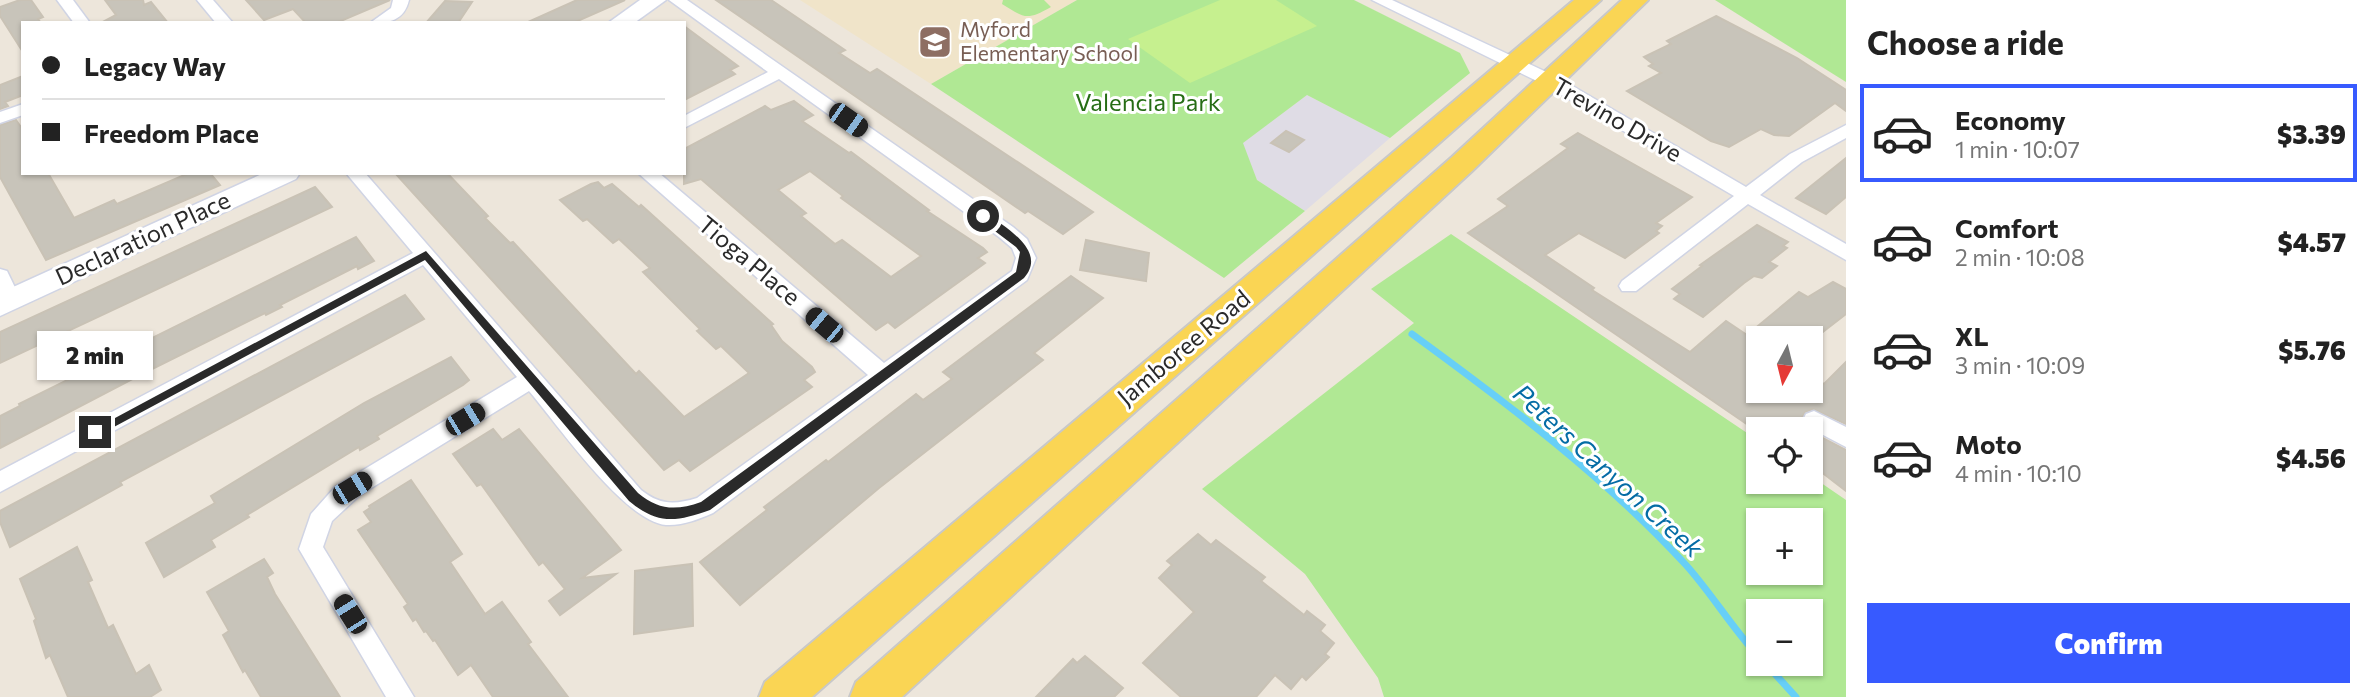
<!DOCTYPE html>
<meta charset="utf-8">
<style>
body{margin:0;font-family:Commissioner,sans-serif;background:#f6f6f6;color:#222;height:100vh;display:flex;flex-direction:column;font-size:26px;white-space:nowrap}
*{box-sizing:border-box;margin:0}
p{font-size:23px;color:#767676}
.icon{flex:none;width:38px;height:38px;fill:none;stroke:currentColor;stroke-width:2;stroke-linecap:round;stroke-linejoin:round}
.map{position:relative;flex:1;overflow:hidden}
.side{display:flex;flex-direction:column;background:#fff;width:525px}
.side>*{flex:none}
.banner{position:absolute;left:21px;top:21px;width:665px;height:154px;border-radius:0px;box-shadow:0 2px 5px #0004;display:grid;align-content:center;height:154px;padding:0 21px;background:#fff}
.needle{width:46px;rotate:187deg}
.buttons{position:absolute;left:1746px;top:326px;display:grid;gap:14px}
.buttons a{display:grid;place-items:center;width:77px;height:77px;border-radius:0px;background:#fff;box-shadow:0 2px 5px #0004;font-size:35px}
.end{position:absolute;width:32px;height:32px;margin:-16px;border:9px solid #2a2a2a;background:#fff;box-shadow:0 0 0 4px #fff}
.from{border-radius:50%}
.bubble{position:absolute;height:49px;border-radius:0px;background:#fff;box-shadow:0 2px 5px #0004;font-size:23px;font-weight:800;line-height:49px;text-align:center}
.car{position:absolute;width:21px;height:42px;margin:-21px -10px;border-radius:9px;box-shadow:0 0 5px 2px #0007;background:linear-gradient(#222 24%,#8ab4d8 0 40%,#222 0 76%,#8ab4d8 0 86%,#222 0)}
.banner b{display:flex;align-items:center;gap:24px;height:66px;font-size:26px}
.banner b+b{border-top:2px solid #e0e0e0}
.banner i{width:18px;height:18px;background:#222}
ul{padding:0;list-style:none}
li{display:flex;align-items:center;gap:21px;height:98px;margin:0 14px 10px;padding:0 7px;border:4px solid transparent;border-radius:0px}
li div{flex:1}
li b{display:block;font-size:26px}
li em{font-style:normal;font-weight:800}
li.current{border-color:#375aff}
li>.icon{width:63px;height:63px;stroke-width:1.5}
h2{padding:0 21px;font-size:32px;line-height:84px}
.cta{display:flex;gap:14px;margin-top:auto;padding:14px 21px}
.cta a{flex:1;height:80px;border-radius:0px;background:#375aff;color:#fff;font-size:28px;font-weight:800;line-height:80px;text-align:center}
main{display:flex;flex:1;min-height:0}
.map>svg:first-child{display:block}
.industrial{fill:#dfdce5}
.education{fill:#f0e4c9}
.green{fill:#b0e894;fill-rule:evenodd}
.pitch{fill:#c6f08f}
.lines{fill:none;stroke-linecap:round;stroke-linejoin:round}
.stream{stroke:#67cff7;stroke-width:7}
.building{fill:#c8c4ba;stroke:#c9c2b5;stroke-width:2;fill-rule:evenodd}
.street-casing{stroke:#d0d4e4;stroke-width:3}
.secondary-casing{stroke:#d0d4e4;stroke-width:3}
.primary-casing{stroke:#c8c8c8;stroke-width:4}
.street{fill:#fff;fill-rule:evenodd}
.secondary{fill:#fff;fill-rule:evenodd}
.primary{fill:#fad554;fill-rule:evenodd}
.route{fill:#2a2a2a}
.labels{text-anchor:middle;stroke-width:6;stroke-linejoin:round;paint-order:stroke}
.far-education-label{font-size:21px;fill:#785e54;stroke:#fff;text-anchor:start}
.park-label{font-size:24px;fill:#266d15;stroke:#fff}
.street-label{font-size:24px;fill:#2a2a2a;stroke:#fff}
.water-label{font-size:26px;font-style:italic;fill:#046ca5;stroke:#fff}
</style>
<main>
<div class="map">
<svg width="1846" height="697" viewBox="0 0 1846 697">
<rect width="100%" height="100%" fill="#ede6db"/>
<!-- industrial -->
<path class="industrial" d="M1307,95L1390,138L1305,211L1257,180L1242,143Z"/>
<!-- education -->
<path class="education" d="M800,0H1077L931,84Z"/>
<!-- green -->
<g class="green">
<path d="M1003,0H1044L1051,7C1026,21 1025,18 1002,4Z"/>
<path d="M1077,0H1354L1460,53L1470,73L1390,138L1307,95L1243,143L1257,180L1305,211L1224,278L931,84Z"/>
<path d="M1715,0H1846V82Z"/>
<path d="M1451,234L1759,441V481H1811V476L1846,500V697H1384L1378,678L1305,574L1202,489L1414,323L1371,289ZM1759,520H1811V572H1759ZM1759,611H1811V663H1759Z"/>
</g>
<!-- pitch -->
<path class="pitch" d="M1220,0H1276L1317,26L1190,83L1128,39Z"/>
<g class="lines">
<!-- stream -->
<g class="stream">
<path d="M1412,334C1508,404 1605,477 1686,565C1712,594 1732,628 1759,657"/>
<path d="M1765,663L1796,697"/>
</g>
</g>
<!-- building -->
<g class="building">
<path d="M20,0H31L43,17L38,19L41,23H23V52L0,16V7Z"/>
<path d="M105,0H143L144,5L151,2L168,23H101L116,15Z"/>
<path d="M246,0H390L336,23H306L293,9L264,20Z"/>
<path d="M577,0H625L573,23H526Z"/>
<path d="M716,0H771L845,50L839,53L870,73L877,69L1093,212L1063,234L1028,211L1025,213Z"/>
<path d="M445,1L472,2L458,23H426Z"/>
<path d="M1716,16L1797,58L1846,90V111L1835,103L1789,136L1774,135L1761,129L1729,147L1711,141L1627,91L1661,73L1649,66L1653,64L1644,57L1671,44L1667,41Z"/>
<path d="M684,26L738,66L730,70L735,74L684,100Z"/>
<path d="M23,76V95L5,102L8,106L0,109V85Z"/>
<path d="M794,101L813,115L802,121L849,153L851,152L929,210L927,211L983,248L987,252L978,258L985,263L895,328L888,322L876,330L701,179L684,184V149L765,106L771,110ZM810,171L843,196L841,198L921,256L891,277L842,240L835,244L801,216L806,213L778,190Z"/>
<path d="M16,120L23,130V173H48L74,218L114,200L117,204L189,173H210L220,185L46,260L0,177V125Z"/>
<path d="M1286,131L1304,140L1289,152L1271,143Z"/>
<path d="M1578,133L1692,197L1656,223L1662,226L1656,231L1659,233L1625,258L1579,233L1545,255L1594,288L1592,290L1690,352L1726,321L1747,335L1799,292L1808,297L1833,282L1846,289V314L1815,338H1759L1756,390H1811L1820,382L1824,384L1846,362V424L1813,409L1805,412L1801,419L1806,429H1754L1468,233L1508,206L1498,199L1568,148L1561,144Z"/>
<path d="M1846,158V197L1826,214L1796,198Z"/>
<path d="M395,173H447L488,216L485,218L510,243L513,242L636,374L639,371L684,417L749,373L721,346L716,349L697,331L700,329L643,272L650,268L619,239L613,243L587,219L583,221L560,200L591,184L598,182L604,188L612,184L639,207L641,205L773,324L771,325L782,341L812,367L815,372L804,380L812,387L690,471L679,460L664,470Z"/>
<path d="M315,187L332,207L0,363V332Z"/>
<path d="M1757,225L1788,242L1783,246L1787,248L1769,262L1777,266L1762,278L1754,276L1744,283L1703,317L1674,299L1680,294L1672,289L1702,266L1700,265Z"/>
<path d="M356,237L374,261L358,269L357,266L280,305L282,307L266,315L265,313L140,375L0,448V416L20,406L19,404Z"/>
<path d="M1086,240L1149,253L1146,281L1080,270Z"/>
<path d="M1071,276L1103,298L1034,353L1043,360L879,488L740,605L700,562L767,510L764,507L826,460L828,462L916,394L923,400L952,379L943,372Z"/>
<path d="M405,295L424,319L120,482L122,485L10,547L0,522V511Z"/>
<path d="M451,357L469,380L463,385L377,436L379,439L360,450L359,447L247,515L249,517L211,540L215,547L164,577L146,543L215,503L211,496L364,403Z"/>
<path d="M493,429L502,440L519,429L621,550L582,578L616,574L560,615L549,601L565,589L543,562L539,565L481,484L477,486L453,454Z"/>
<path d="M1811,432L1846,450V491L1811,464Z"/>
<path d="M411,480L462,554L450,562L485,614L502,602L531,642L528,644L568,697H493L471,665L458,675L435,640L433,641L426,631L424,632L416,619L413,621L404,607L408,604L358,530L371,522L364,512L370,508L369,506Z"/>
<path d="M1198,534L1211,545L1216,540L1265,577L1261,581L1304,615L1307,611L1325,625L1320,631L1334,643L1325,654L1329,657L1306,680L1302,676L1291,689L1275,675L1256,697H1181L1143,663L1194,612L1159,578L1172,565L1167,561Z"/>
<path d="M77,547L92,580L88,582L108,628L113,625L136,674L149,665L161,690L150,697H68L50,655L46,658L34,621L36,619L20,579Z"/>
<path d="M264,559L273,573L267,577L275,594L340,697H261L245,670L243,672L223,635L229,631L207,592Z"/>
<path d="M692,564L693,626L634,634L635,571Z"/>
<path d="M1085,656L1123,688L1114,697H1036L1073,659L1077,663Z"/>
</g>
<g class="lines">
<defs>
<g id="street">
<path d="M57,0H73L90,23H74Z"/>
<path d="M197,0H213L233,23H216Z"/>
<path d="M393,0H409C404,21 389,23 370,23L391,8Z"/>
<path d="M669,0H687L1013,227L1027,239L1036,258L1027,280L713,513C699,519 682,526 666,525C624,521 558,425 529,391L360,495L332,521L323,547L414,697H386L299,549L311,514L335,487L517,377L423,265L0,492V471L413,253L346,173H365L641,490C660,505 674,505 697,498L868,375L638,173H659L884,363L1012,271L1016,258L1012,248L999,237L779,79L684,128V116L768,72Z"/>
<path d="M1372,0H1392L1557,77L1746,187L1790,154L1846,125V138L1802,162L1760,195L1846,244V260L1748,204L1636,291H1622L1619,286L1622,281L1734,196L1545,85Z"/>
<path d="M23,104V115L0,123V112Z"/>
<path d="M0,269L7,271L21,300L18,305H4L0,298Z"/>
<path d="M1814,411L1846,427V447L1806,426L1803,420L1806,414Z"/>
</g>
<g id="secondary">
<path d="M640,0H666L634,23H608Z"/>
<path d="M264,173H300L296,179L0,316V293Z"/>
</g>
<g id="primary">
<path d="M1574,0H1601L812,697H759L765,682Z"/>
<path d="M1622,0H1648L1472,171L902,697H850L856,682L1452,157Z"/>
</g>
</defs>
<!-- street casing -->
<use href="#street" class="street-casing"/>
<!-- secondary casing -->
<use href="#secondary" class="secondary-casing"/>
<!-- primary casing -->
<use href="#primary" class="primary-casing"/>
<!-- street -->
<use href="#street" class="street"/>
<!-- secondary -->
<use href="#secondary" class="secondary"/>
<!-- primary -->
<use href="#primary" class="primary"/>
</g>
<!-- route -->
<path class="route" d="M979,214H987C1005,227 1048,251 1024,278L710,510C676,522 658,525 629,501L425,260L99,435H90L89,432L426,251L638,493C658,510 676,511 701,502L1016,272L1020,252L1016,247L979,219Z"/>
<!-- icons -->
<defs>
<symbol id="school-square" viewBox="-11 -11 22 22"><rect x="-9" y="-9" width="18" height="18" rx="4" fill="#8d6e63" stroke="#fff"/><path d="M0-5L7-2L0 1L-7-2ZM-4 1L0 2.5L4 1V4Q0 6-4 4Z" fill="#fff"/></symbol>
</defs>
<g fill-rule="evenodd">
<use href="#school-square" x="916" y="23" width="38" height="38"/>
</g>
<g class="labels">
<!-- far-education labels -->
<g class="far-education-label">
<text x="960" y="37">Myford<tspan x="960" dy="24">Elementary School</tspan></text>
</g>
<!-- park labels -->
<g class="park-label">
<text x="1148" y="111">Valencia Park</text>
</g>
<!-- street labels -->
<g class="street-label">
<text transform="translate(1617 120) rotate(30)" y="8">Trevino Drive</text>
<text transform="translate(143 239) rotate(-25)" y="8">Declaration Place</text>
<text transform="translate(749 261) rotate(40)" y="8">Tioga Place</text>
<text transform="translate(1184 348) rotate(-40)" y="8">Jamboree Road</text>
</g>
<!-- water labels -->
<g class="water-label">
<text transform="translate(1608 471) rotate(42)" y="9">Peters Canyon Creek</text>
</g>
</g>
</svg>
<div class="buttons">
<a><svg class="needle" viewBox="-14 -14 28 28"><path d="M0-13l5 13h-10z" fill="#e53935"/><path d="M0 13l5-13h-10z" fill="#767676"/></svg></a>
<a><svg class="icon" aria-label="locate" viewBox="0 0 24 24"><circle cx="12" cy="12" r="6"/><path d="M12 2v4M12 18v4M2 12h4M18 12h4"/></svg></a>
<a>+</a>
<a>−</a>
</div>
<i class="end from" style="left:983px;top:216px"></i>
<i class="end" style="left:95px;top:432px"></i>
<div class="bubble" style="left:37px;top:331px;width:116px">2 min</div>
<i class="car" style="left:848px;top:120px;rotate:125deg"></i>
<i class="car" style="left:824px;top:325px;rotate:310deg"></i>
<i class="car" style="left:465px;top:419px;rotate:59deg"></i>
<i class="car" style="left:352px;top:488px;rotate:59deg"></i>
<i class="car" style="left:350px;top:614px;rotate:328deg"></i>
<div class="banner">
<b><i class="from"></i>Legacy Way</b>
<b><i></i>Freedom Place</b>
</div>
</div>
<section class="side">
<h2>Choose a ride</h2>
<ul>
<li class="current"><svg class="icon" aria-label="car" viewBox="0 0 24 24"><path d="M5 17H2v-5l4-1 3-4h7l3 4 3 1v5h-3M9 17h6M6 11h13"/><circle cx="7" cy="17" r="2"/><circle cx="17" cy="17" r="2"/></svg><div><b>Economy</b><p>1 min · 10:07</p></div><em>$3.39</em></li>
<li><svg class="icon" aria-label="car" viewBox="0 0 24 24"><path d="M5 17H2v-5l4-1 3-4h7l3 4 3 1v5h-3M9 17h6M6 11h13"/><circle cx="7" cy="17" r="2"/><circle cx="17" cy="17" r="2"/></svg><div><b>Comfort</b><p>2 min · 10:08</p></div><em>$4.57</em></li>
<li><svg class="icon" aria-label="car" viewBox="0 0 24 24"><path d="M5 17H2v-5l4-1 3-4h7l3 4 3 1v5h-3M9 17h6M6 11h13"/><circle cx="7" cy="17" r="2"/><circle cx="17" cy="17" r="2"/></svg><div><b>XL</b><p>3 min · 10:09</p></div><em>$5.76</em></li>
<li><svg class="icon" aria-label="car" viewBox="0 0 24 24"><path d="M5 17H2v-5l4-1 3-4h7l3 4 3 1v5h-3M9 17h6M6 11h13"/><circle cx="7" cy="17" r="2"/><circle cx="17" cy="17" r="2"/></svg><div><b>Moto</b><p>4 min · 10:10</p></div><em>$4.56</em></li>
</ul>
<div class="cta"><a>Confirm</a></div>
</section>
</main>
